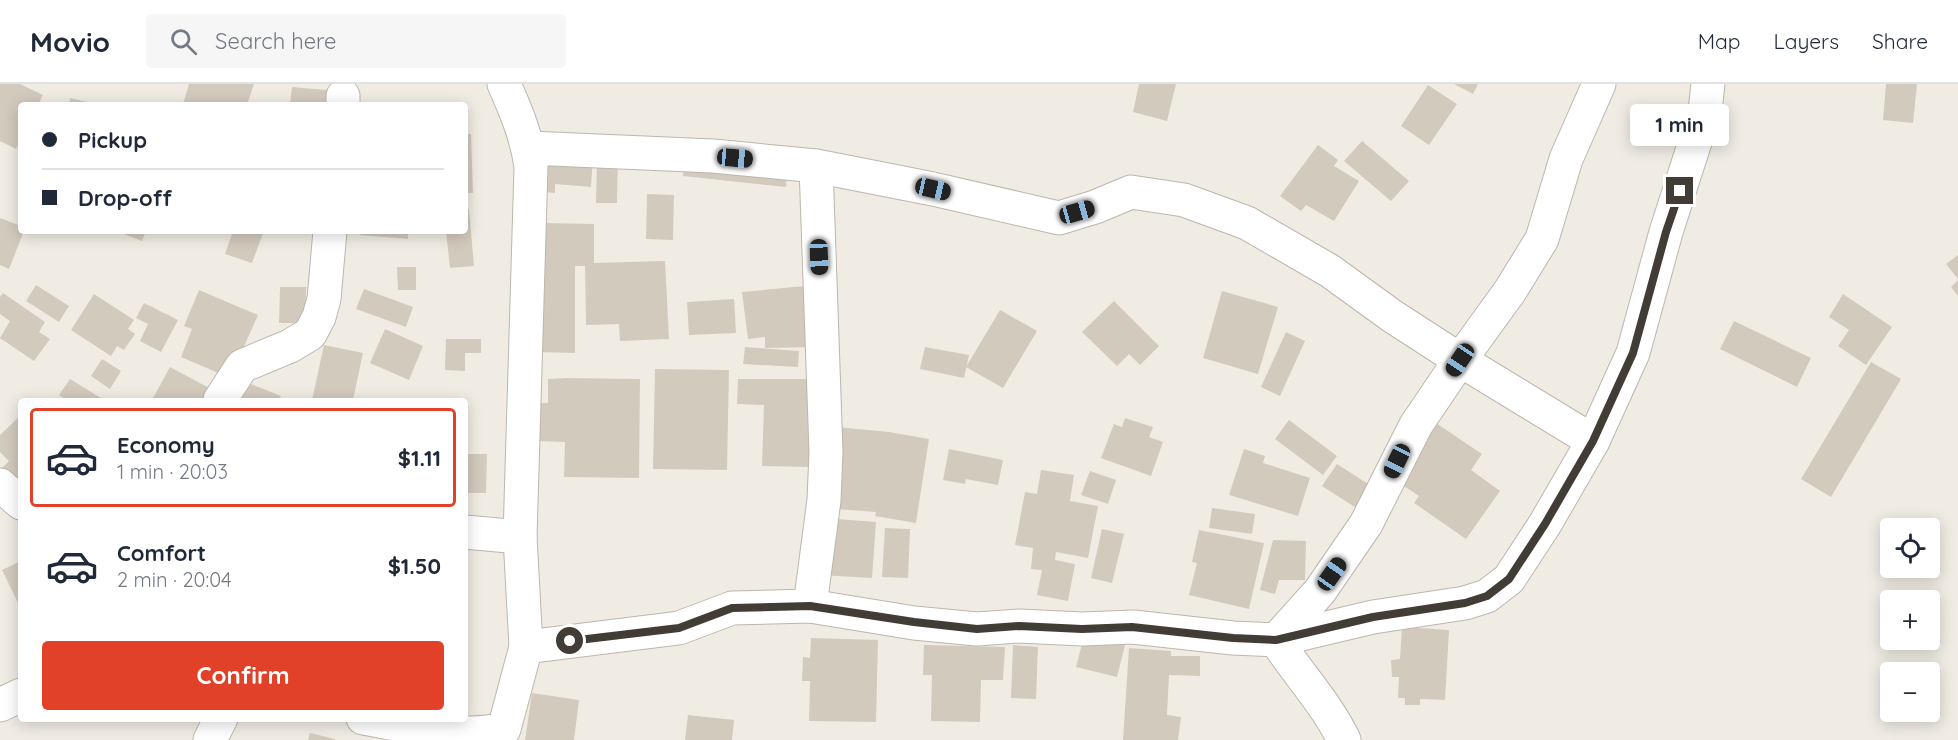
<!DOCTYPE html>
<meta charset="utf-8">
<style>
body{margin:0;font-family:Quicksand,sans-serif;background:#f6f6f7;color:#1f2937;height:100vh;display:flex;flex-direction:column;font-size:22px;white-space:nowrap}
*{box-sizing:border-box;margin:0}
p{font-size:20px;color:#747a83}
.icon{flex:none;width:33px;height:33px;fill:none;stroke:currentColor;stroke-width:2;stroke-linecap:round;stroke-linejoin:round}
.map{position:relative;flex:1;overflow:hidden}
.drawer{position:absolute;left:18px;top:314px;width:450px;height:324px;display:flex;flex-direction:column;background:#fff;border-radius:6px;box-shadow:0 3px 15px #0003}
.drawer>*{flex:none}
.top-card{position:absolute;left:18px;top:18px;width:450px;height:132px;border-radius:6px;box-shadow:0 3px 15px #0003;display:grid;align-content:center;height:132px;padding:0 24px;background:#fff}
.buttons{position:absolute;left:1880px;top:434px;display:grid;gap:12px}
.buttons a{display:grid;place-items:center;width:60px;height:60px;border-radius:6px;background:#fff;box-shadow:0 3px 15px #0003;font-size:30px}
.end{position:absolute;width:27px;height:27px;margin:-14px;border:8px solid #413c35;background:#fff;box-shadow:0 0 0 3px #fff}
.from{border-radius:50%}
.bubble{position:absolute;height:42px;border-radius:6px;background:#fff;box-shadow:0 3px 15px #0003;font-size:20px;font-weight:700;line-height:42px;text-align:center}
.car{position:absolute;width:18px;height:36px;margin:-18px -9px;border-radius:8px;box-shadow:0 0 4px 2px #0007;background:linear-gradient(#222 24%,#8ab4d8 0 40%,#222 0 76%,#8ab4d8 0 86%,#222 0)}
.top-card b{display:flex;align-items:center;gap:21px;height:57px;font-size:22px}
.top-card b+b{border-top:2px solid #e0e1e3}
.top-card i{width:15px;height:15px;background:#1f2937}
ul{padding:10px 0 0;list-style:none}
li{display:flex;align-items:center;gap:18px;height:99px;margin:0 12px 9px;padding:0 12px;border:3px solid transparent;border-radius:6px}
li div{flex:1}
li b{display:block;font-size:22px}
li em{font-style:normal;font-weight:700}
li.selected{border-color:#e24129}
li>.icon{width:54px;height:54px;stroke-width:1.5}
.cta{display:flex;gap:12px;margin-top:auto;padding:12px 24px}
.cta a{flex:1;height:69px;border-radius:6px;background:#e24129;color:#fff;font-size:24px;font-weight:700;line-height:69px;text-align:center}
header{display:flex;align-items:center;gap:36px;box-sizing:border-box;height:84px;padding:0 30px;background:#fff;border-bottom:2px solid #e0e1e3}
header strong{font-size:28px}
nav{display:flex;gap:33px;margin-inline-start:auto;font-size:21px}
.search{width:420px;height:54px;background:#f6f6f7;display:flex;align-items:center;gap:15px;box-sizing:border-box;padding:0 21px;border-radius:6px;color:#747a83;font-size:22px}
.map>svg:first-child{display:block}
.building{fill:#d3cabe}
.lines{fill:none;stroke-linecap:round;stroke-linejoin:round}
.minor-casing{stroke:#bdb6ab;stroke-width:35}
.minor{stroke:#fff;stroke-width:33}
.route{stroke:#413c35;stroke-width:8}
</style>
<header>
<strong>Movio</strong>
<div class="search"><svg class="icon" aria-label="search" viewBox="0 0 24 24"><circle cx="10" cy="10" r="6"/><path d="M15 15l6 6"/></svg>Search here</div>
<nav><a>Map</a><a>Layers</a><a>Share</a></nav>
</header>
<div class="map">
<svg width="1958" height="656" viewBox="0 0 1958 656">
<rect width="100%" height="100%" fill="#f0ece4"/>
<!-- building -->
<g class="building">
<path d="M0,0H20L43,11L38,21H21V55L16,65L0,57Z"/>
<path d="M189,0H254L247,21H187L183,20Z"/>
<path d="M1139,0H1176L1167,37L1133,28Z"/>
<path d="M1454,0H1478L1473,10Z"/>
<path d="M1886,0H1917L1913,39L1883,36Z"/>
<path d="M1428,1L1457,20L1429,61L1401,42Z"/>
<path d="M292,3L337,7L336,21H290Z"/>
<path d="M70,14L95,20V21H69Z"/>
<path d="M465,50H471L473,109H465Z"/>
<path d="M1362,57L1409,97L1391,117L1344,77Z"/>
<path d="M1318,61L1338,76L1334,82L1359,97L1334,137L1306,121L1301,127L1280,112Z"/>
<path d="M541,69L593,73L591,103L555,100V109L537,107Z"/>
<path d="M597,73H618L617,119H596Z"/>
<path d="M685,73L787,84L786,103L683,92Z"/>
<path d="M647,110L674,111L673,156L646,155Z"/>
<path d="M469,125L474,182L450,184L446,147H465V126Z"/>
<path d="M0,134L21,142V147H24L9,185L0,181Z"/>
<path d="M543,139L594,140V179L665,177L669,255L620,257L619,240L586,241L585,182H575V269L536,268Z"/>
<path d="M116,147H146L142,157Z"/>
<path d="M233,147H264L252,179L225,170Z"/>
<path d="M361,147H408V155L360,151Z"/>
<path d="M1958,171V195L1946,180Z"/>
<path d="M397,183H416V206H398Z"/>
<path d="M1958,196V212L1951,203Z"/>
<path d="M36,201L69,222L59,238L26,217Z"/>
<path d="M805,202L816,263L765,264V253L748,255L742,208Z"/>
<path d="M280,203H306L305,239H279Z"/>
<path d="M364,205L413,223L406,243L356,225Z"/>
<path d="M199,206L258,231L230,294L181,273L192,245L184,242Z"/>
<path d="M1222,207L1278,223L1258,290L1203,274Z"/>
<path d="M3,209L45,238L39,248L50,255L34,277L0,254L10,237L0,230V213Z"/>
<path d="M94,210L134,236L128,245L135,250L124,266L117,262L111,272L71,246Z"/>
<path d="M1843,210L1892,243L1866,281L1838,262L1849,246L1829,233Z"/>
<path d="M734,215L736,249L689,251L687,218Z"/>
<path d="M1114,217L1159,262L1140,281L1129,270L1117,282L1082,248Z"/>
<path d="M144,219L178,236L161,268L140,257L148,240L136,234Z"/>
<path d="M1000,226L1037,247L1003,304L966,283Z"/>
<path d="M1734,237L1811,274L1797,303L1720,265Z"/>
<path d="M385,245L423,262L409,296L370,279Z"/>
<path d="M1286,248L1305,257L1280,312L1261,303Z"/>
<path d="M446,255H481V269H465V287L445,286Z"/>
<path d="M324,261L363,269L353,316H312Z"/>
<path d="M745,263L799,267L798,283L743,280Z"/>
<path d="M925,263L969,271L964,294L920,285Z"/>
<path d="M102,275L121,287L110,305L91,292Z"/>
<path d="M1871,278L1901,295L1831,413L1801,395Z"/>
<path d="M170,283L213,306L207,316H152Z"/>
<path d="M655,285L729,286L727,386L653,385Z"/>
<path d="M566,294L640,295L639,394L564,393L565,358L536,357L537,319H548V295Z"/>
<path d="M70,295L104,316H67L59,311Z"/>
<path d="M238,295L281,312L279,316H230Z"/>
<path d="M738,295H819L811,383L762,382L764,321L737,320Z"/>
<path d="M21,331V401L2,384L9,377L0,368V351Z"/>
<path d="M1125,334L1153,343L1149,353L1163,358L1151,392L1101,374L1114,340L1122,343Z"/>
<path d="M1289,336L1337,372L1323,391L1275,355Z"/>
<path d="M1433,337L1482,370L1471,386L1500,407L1466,455L1414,419L1419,412L1393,395Z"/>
<path d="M836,343L889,348L929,355L916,439L875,432L876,428L836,425Z"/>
<path d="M949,365L1003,376L998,401L966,395L965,400L943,396Z"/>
<path d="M1244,365L1265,372L1263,379L1310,394L1298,432L1229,411Z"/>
<path d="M465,370H487L486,409H465Z"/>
<path d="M1337,380L1376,405L1361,427L1322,402Z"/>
<path d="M1041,386L1074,391L1070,417L1098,422L1088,474L1056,468L1055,476L1075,480L1068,517L1037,511L1042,486L1031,485L1033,464L1015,461L1025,408L1037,410Z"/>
<path d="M1090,387L1116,396L1108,420L1081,411Z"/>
<path d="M1212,424L1255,430L1252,450L1209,444Z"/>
<path d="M824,434L876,438L872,494L820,491Z"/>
<path d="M885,444L910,445L908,494L882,493Z"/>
<path d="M1102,445L1124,450L1112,499L1091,494Z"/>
<path d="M1199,446L1264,459L1249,525L1189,511L1197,479L1192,478Z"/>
<path d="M1273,456L1306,457L1305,496H1279L1275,510L1260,506Z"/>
<path d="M21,477V525L2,486Z"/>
<path d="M1402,543L1449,546L1445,616L1420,615V621H1405V614H1398L1399,593H1392L1391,576L1400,575Z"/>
<path d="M1084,552L1125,561L1117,593L1076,583Z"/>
<path d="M811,554L878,556L876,638L809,637L810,597H802L803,573L810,574Z"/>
<path d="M924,561L1005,563L1003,596H981L980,638L931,637L932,591H923Z"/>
<path d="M1013,561L1038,563L1036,615L1011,614Z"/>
<path d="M1129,564L1171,567V572H1200V592L1169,591L1167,631L1181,633L1178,656H1123Z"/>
<path d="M532,609L579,616L574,656H525Z"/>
<path d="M688,631L734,636L732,656H685Z"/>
<path d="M310,649L335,655V656H308Z"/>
</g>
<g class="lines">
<defs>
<g id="minor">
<path d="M504,0C516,27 527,53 531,83L520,453L526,563L679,544L732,524L810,522L914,539L977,545L1019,542L1082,545L1133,543L1233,554L1276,556L1320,507L1366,440L1416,341L1460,276L1392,232L1330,187L1247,139L1184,116L1131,108L1095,123L1059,134L933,105L816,82L713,72L529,64"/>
<path d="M343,21V12"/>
<path d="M220,316L242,282L290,262L310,250L319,233L324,215L330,147"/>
<path d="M1593,357L1633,269L1666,148L1705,27L1708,0"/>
<path d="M0,401L21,419"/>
<path d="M465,448L520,453"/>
<path d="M810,522L824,416L826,368L816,82"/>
<path d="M0,621L21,611"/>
<path d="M363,634C405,641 462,656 504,645L526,563"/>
<path d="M210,656L221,634"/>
<path d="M1344,656C1326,619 1298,590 1276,556L1373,533L1465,519L1487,512L1509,495L1545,440L1593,357L1460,276L1510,207L1542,155L1566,75L1599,0"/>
</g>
</defs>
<!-- minor casing -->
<use href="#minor" class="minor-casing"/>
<!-- minor -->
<use href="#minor" class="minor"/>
</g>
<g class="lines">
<!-- route -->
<path class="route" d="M570,557L679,544L732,524L810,522L914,538L977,545L1019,542L1082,545L1132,543L1233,554L1276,556L1373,533L1465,519L1487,512L1509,495L1545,440L1593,357L1633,269L1666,148L1680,107"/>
</g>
</svg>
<div class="buttons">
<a><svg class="icon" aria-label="locate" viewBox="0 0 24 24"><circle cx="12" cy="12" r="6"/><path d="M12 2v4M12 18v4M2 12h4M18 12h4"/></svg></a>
<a>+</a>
<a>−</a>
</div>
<i class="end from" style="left:570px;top:557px"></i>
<i class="end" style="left:1680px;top:107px"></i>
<div class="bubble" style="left:1630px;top:20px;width:99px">1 min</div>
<i class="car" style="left:735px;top:74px;rotate:95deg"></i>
<i class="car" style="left:933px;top:105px;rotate:103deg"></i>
<i class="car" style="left:1077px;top:128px;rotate:74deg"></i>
<i class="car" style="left:819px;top:173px;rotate:178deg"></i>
<i class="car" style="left:1460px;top:276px;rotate:214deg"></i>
<i class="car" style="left:1397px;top:377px;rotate:206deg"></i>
<i class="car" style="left:1332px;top:490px;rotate:35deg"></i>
<div class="top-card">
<b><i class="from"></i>Pickup</b>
<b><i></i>Drop-off</b>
</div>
<section class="drawer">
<ul>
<li class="selected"><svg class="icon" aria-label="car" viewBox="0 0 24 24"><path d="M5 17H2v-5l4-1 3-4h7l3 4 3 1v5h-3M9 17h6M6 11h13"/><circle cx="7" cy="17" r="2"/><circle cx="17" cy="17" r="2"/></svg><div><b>Economy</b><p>1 min · 20:03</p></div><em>$1.11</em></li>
<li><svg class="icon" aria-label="car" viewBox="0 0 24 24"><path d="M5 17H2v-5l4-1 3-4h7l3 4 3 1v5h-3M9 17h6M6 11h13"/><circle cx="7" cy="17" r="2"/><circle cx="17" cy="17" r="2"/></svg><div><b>Comfort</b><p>2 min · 20:04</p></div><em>$1.50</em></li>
</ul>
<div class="cta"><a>Confirm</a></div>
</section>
</div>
